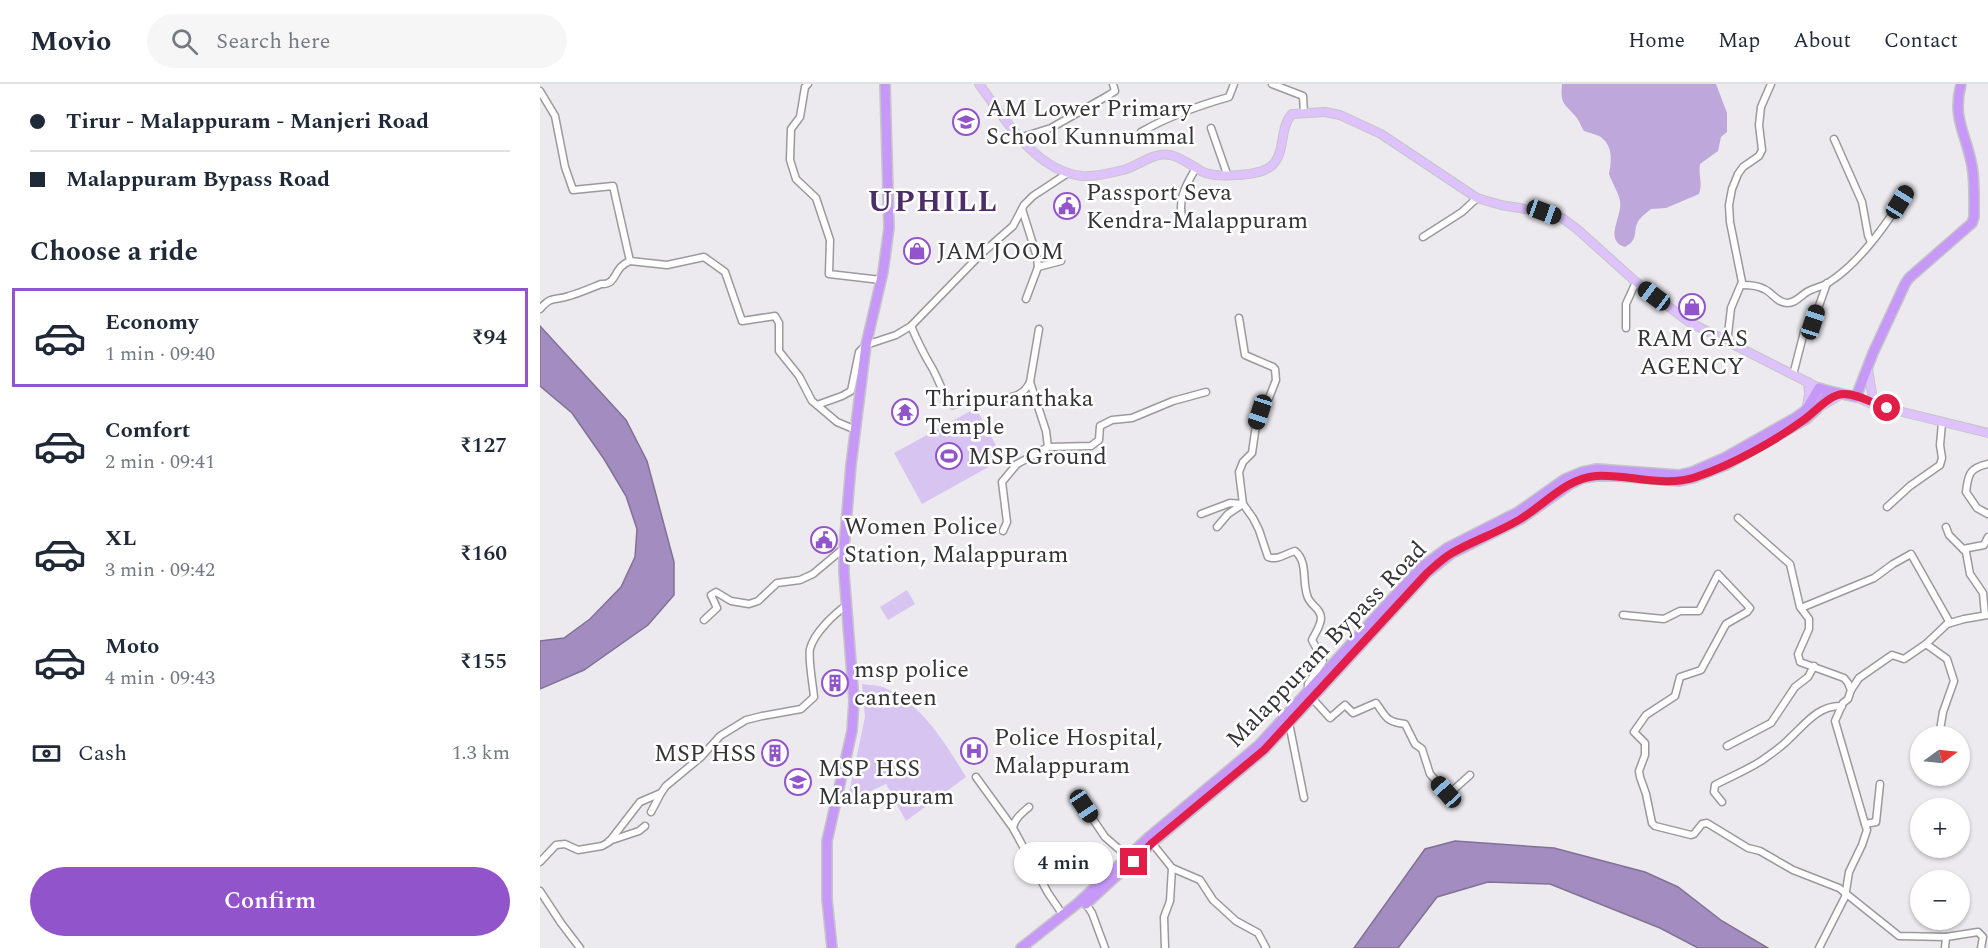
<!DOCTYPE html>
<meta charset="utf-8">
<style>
body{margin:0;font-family:Spectral,serif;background:#f6f6f7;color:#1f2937;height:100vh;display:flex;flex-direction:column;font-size:22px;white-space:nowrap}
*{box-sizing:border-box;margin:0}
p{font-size:20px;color:#747a83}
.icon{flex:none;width:33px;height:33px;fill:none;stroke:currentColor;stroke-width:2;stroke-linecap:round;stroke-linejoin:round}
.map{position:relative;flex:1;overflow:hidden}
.details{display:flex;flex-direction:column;background:#fff;width:540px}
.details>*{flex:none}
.guide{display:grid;align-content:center;height:132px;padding:0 30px;background:#fff}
.needle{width:39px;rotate:75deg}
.buttons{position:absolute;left:1370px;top:642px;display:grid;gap:12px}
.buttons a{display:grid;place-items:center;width:60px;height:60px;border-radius:50%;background:#fff;box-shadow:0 2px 4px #0004;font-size:30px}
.end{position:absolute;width:27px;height:27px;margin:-14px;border:8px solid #e11d48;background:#fff;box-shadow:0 0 0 3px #fff}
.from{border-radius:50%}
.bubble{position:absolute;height:42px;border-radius:21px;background:#fff;box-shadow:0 2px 4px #0004;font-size:20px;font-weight:600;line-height:42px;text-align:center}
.car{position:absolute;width:18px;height:36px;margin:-18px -9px;border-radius:8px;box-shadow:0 0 4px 2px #0007;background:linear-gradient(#222 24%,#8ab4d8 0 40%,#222 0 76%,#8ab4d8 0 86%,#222 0)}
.guide b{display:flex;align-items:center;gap:21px;height:57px;font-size:22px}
.guide b+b{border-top:2px solid #e0e1e3}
.guide i{width:15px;height:15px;background:#1f2937}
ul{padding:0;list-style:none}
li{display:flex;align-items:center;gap:18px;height:99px;margin:0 12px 9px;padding:0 18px;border:3px solid transparent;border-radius:0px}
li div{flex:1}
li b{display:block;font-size:22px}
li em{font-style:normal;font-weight:600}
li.selected{border-color:#9154ca}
li>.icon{width:54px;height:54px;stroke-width:1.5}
h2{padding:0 30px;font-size:27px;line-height:72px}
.pay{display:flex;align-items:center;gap:15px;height:66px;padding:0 30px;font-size:22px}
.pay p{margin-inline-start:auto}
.primary-button{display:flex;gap:12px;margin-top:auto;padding:12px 30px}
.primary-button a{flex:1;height:69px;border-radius:36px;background:#9154ca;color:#fff;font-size:24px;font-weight:600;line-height:69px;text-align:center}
header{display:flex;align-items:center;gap:36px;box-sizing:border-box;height:84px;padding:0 30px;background:#fff;border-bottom:2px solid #e0e1e3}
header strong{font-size:28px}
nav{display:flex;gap:33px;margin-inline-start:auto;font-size:21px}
.search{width:420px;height:54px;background:#f6f6f7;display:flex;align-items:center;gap:15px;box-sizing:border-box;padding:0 21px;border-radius:33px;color:#747a83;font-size:22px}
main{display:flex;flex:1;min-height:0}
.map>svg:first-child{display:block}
.green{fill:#d8c4f1}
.forest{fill:#bea7db}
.water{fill:#a38cbf;stroke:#827196;stroke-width:1.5}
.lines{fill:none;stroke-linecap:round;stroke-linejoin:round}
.minor-casing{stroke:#9b999e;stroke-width:9}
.major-casing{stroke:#c6c6c6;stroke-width:10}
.highway-casing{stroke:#c6c6c6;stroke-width:12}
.minor{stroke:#fff;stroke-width:6}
.major{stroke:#ddc2fb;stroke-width:8}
.highway{stroke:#c699f8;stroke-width:9}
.route{stroke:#e11d48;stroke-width:8}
.labels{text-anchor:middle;stroke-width:5;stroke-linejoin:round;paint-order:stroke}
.poi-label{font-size:24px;fill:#343335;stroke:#fff;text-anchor:start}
.street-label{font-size:24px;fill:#343335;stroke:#fff}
.district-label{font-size:30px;font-weight:bold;letter-spacing:1.5px;fill:#4b2e67;stroke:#fff}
</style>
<header>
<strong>Movio</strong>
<div class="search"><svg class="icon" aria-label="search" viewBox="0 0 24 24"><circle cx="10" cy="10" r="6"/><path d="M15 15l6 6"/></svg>Search here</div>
<nav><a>Home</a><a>Map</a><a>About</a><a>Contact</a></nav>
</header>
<main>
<section class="details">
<div class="guide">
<b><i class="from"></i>Tirur - Malappuram - Manjeri Road</b>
<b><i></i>Malappuram Bypass Road</b>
</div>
<h2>Choose a ride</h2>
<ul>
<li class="selected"><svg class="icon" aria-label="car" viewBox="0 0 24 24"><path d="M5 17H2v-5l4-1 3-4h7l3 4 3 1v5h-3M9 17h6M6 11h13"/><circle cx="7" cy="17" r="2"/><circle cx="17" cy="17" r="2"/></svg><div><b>Economy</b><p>1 min · 09:40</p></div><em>₹94</em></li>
<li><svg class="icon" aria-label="car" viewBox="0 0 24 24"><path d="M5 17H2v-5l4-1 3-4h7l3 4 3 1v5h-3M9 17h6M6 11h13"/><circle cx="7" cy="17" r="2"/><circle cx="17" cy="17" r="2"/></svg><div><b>Comfort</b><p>2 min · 09:41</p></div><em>₹127</em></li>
<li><svg class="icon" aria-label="car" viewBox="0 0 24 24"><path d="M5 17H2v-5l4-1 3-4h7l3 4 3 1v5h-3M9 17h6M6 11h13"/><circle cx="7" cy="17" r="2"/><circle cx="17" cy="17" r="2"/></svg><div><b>XL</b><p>3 min · 09:42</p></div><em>₹160</em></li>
<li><svg class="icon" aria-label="car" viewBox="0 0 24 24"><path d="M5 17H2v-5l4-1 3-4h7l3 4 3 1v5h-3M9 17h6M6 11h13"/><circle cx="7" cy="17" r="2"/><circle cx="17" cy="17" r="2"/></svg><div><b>Moto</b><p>4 min · 09:43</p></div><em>₹155</em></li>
</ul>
<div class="pay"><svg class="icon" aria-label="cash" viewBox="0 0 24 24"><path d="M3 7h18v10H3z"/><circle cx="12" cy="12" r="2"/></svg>Cash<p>1.3 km</p></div>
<div class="primary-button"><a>Confirm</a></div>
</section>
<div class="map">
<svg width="1448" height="864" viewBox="0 0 1448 864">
<rect width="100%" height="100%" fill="#eceaef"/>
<!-- green -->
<g class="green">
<path d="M436,324L463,375L382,420L354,369Z"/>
<path d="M367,506L375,520L348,536L340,523Z"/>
<path d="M322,600C329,601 338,601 345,604C383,621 405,659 426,693L366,737L346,700L307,718L325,633Z"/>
</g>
<!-- forest -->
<path class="forest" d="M1022,0H1176L1187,29V48L1181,53L1178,67L1160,80C1158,91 1163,99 1159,110L1126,124L1111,125C1107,128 1102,132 1099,136C1092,146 1100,155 1085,163C1063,156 1083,132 1080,117C1078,107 1072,99 1069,90C1072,77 1073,60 1059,52C1055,50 1049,49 1044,47C1041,43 1040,38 1037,34C1025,19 1020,22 1022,0Z"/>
<!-- water -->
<g class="water">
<path d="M0,242L86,336L107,377L134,478V511L108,541L44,586L0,605V557L24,554L50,535L81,503L95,473L97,445L86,412L64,375L32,329L0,302Z"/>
<path d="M915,757L1014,764L1105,788L1138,803L1182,837L1228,864H1158L1120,844L1010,800L948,798L897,813L858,864H814L885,765Z"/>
</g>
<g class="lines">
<defs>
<g id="minor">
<path d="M268,0L265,3L260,33L251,45L250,76L256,95L276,114L290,156L289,190L341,196"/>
<path d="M732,0L763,12L764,29"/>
<path d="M0,7L15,32L25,83L33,106L73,102L90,177L127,181L164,173L185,188L202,237L235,232L239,239V267L259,292L272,317L277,321L302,312L311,307L319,268L326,261L356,251L371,242L440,171L473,142L484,121L493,112L528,89"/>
<path d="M671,44L687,90"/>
<path d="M601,48C629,32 657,22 689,13L694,0"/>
<path d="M479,54L511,44L569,11L575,7L573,0"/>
<path d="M1294,55L1322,118L1328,151L1331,158"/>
<path d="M482,125L497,173L498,183L486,215"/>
<path d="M643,138C637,115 645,103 656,84"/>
<path d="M883,153L922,128L937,114"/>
<path d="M498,183L521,177"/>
<path d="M1202,201C1209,201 1217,201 1224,205C1233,209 1236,218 1247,219C1256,219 1260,212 1267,208C1273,204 1282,203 1288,199C1320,179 1347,139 1367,108"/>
<path d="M0,225C12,211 15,217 29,212C40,209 51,204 61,200C78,201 72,184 90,177"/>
<path d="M699,234L705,271L733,283L735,285L736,296L729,314L720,328L716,341L712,369L703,378L699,388L703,420L713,434L719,446L728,473C737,477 747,469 755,467C768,478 762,496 767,511C769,521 781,524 781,534C781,542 775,549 772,556L783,577L768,600V606"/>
<path d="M371,242C377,256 383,269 391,282C399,295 402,310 412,321C422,319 432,317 442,316C459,314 481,318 490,298L499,245"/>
<path d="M1086,244V220L1096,198"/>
<path d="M1187,259L1191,224L1202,198L1190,138L1189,121L1192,105L1198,90L1203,83L1219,72L1222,66L1219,41L1221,23L1231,0"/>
<path d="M1253,291L1264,248L1273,239L1287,199"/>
<path d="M277,321L297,338L316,346"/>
<path d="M508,363L551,362L559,356L560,342L572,336L592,334L633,317L666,308"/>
<path d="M1448,380C1429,384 1428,391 1426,408L1437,424L1448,430"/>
<path d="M1347,423L1370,402L1400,381L1402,374L1400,361L1402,339"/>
<path d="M661,430L690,419L703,420L688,430L677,443"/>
<path d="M1198,434L1250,480L1260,523L1269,535V545L1258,570L1260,578L1304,594L1308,599L1311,606L1308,615L1303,619L1295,637L1325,740"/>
<path d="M1406,443L1409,451L1426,468L1430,490L1443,509L1445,531"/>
<path d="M463,447L467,438L462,398L477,380L508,363L506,347L490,298"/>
<path d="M1423,465L1444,461L1448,453"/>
<path d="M1261,524L1334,494L1353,480L1371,470L1410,539"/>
<path d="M1083,531L1124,535L1140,527H1159L1178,490L1210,524L1207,528L1186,540L1161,586L1140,593L1135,612L1106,631L1094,648L1105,659V671L1099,687L1100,693L1106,710L1112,739L1115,742L1151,751L1154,750L1162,740L1167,739L1208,764L1220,767L1253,786L1299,804L1359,852L1406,853L1438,848L1443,853L1441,864"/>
<path d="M164,536L177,524L171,511L176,508L191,517L209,520L218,517L237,499L260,496L273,490L304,464"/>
<path d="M1386,560L1407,575L1414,597L1403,628L1399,652"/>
<path d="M1311,606L1319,594L1352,571L1364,575L1386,560L1407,540L1424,535L1448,531"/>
<path d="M771,613L790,634L805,621L813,629L836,619C846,632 845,638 865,640L875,660L882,665L890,690L906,708H911L930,691"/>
<path d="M749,639L764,714"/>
<path d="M1187,662L1231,639L1255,603L1268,593L1274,582"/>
<path d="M436,693L473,744"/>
<path d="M1182,718L1174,708L1175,701C1190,693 1207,686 1221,677C1231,670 1243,662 1251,653C1266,639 1279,621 1302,622"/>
<path d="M544,722L565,753L588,773"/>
<path d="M489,723C482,729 474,735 473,744L508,809L523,831"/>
<path d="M111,728L121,709"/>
<path d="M69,757L99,747L105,742"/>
<path d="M612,759L632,784L660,796L673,816L696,837L718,849L726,864"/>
<path d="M0,778L16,761L25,760L38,766L62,762L69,758L100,718L121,709L126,702L161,673L180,652L206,636L222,632L261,625L274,613C273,601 268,575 270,565C274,549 294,530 307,521"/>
<path d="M0,807L21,839L40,864"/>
<path d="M546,820L552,829L565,864"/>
<path d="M625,864L624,833L630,817L632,784"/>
<path d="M1279,864L1305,813L1309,788L1322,761L1327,746L1325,740L1336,738L1340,700"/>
<path d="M1405,864L1406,853"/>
</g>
<g id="major">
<path d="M439,0C465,35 495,87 542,92C555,93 571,89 583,86C600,81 613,68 630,71C643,74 652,82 663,88C676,94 718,92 730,83C747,70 738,45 752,30L785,28L800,31L841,50L937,114L961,121L1004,128L1022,134L1037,145L1096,198L1149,238L1279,304"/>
<path d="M1328,285L1334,321"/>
<path d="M1316,313L1334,321L1448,349"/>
<path d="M1267,323L1269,310L1268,298"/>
<path d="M1280,323L1302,310"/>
</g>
<g id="highway">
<path d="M546,820L612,759L724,666L887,489L911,470L981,435L1029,401L1043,394L1056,392H1077L1139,397L1153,394L1186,381L1266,335L1277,325L1289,307"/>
<path d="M292,864L287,815V757L312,647L314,617L304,489V464L311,381L326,261L343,188L349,144L345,0"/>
<path d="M481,864L538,819L609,753L719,661L859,507L883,482L907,464L978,428L1025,395L1042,388L1057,385L1139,391L1152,388L1186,373L1255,334L1266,326L1279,304L1289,307L1316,313L1333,269L1365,200L1369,194L1432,139L1434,133C1434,116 1435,98 1432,82C1426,49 1412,35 1421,0"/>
</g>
</defs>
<!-- minor casing -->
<use href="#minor" class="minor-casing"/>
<!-- major casing -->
<use href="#major" class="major-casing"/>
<!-- highway casing -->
<use href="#highway" class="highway-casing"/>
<!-- minor -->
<use href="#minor" class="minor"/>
<!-- major -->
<use href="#major" class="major"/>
<!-- highway -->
<use href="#highway" class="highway"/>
</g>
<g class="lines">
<!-- route -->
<path class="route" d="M594,778L612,759L724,666L887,489C895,482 903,474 912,469C934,456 960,448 982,434C1005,420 1027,394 1056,392C1089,390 1124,404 1156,393C1192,381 1235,357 1265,335C1276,327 1289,311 1303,310C1317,309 1333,320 1347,324"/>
</g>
<!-- icons -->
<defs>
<symbol id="school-ring" viewBox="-11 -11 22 22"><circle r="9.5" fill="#fff" stroke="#9154ca" stroke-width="1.5"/><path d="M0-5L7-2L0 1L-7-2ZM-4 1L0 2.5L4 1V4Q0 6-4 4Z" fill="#9154ca"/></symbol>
<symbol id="civic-ring" viewBox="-11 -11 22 22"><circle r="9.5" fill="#fff" stroke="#9154ca" stroke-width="1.5"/><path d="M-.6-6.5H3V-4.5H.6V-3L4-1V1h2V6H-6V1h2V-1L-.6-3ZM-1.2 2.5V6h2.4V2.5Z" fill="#9154ca"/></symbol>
<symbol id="shop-ring" viewBox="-11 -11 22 22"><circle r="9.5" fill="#fff" stroke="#9154ca" stroke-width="1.5"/><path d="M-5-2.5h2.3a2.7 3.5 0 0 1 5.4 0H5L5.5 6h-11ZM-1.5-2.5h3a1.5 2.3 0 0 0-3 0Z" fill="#9154ca"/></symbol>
<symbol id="temple-ring" viewBox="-11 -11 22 22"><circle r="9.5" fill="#fff" stroke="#9154ca" stroke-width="1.5"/><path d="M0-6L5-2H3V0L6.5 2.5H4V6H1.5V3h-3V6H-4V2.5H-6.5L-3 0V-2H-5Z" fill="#9154ca"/></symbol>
<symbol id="stadium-ring" viewBox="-11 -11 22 22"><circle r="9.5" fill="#fff" stroke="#9154ca" stroke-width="1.5"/><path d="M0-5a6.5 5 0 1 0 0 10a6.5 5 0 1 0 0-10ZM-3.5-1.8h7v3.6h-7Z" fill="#9154ca"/></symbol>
<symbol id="building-ring" viewBox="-11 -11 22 22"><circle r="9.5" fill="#fff" stroke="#9154ca" stroke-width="1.5"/><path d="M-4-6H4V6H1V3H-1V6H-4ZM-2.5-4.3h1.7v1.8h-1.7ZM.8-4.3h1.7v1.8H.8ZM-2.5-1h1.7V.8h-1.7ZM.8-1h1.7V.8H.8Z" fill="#9154ca"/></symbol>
<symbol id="hospital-ring" viewBox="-11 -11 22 22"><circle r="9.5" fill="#fff" stroke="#9154ca" stroke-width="1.5"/><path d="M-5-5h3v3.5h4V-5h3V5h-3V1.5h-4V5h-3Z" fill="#9154ca"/></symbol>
</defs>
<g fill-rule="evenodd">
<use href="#school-ring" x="411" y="23" width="30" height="30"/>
<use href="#civic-ring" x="512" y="107" width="30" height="30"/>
<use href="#shop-ring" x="362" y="152" width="30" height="30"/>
<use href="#shop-ring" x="1137" y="208" width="30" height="30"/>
<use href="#temple-ring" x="350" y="313" width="30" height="30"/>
<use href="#stadium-ring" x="394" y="357" width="30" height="30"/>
<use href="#civic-ring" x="269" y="441" width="30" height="30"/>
<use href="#building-ring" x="280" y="584" width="30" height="30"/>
<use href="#hospital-ring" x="419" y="652" width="30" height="30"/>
<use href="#building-ring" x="220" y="654" width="30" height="30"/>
<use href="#school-ring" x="243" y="683" width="30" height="30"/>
</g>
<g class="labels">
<!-- poi labels -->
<g class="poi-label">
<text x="446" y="32">AM Lower Primary<tspan x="446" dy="28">School Kunnummal</tspan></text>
<text x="546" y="116">Passport Seva<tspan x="546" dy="28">Kendra-Malappuram</tspan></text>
<text x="397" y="175">JAM JOOM</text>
<text x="1152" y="262" text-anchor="middle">RAM GAS<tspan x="1152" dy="28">AGENCY</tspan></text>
<text x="385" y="322">Thripuranthaka<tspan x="385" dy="28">Temple</tspan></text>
<text x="428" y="380">MSP Ground</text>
<text x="304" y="450">Women Police<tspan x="304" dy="28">Station, Malappuram</tspan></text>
<text x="314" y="593">msp police<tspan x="314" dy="28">canteen</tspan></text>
<text x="454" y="661">Police Hospital,<tspan x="454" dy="28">Malappuram</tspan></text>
<text x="216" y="677" text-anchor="end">MSP HSS</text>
<text x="278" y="692">MSP HSS<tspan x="278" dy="28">Malappuram</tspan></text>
</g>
<!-- street labels -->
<g class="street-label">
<text transform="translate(786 560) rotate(-46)" y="8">Malappuram Bypass Road</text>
</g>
<!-- district labels -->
<g class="district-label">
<text x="393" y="127">UPHILL</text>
</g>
</g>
</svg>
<div class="buttons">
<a><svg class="needle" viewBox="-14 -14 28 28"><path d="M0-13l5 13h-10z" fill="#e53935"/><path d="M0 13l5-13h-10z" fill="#747a83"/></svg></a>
<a>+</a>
<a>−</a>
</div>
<i class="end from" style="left:1347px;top:324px"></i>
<i class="end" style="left:594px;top:778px"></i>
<div class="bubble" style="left:474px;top:758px;width:99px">4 min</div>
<i class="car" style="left:1360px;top:118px;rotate:32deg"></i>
<i class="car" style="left:1004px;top:128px;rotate:110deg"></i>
<i class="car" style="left:1114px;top:212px;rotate:307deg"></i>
<i class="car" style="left:1273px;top:238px;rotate:18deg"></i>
<i class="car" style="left:720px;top:328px;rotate:198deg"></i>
<i class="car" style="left:906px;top:708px;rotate:318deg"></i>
<i class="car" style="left:544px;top:722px;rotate:146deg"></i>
</div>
</main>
